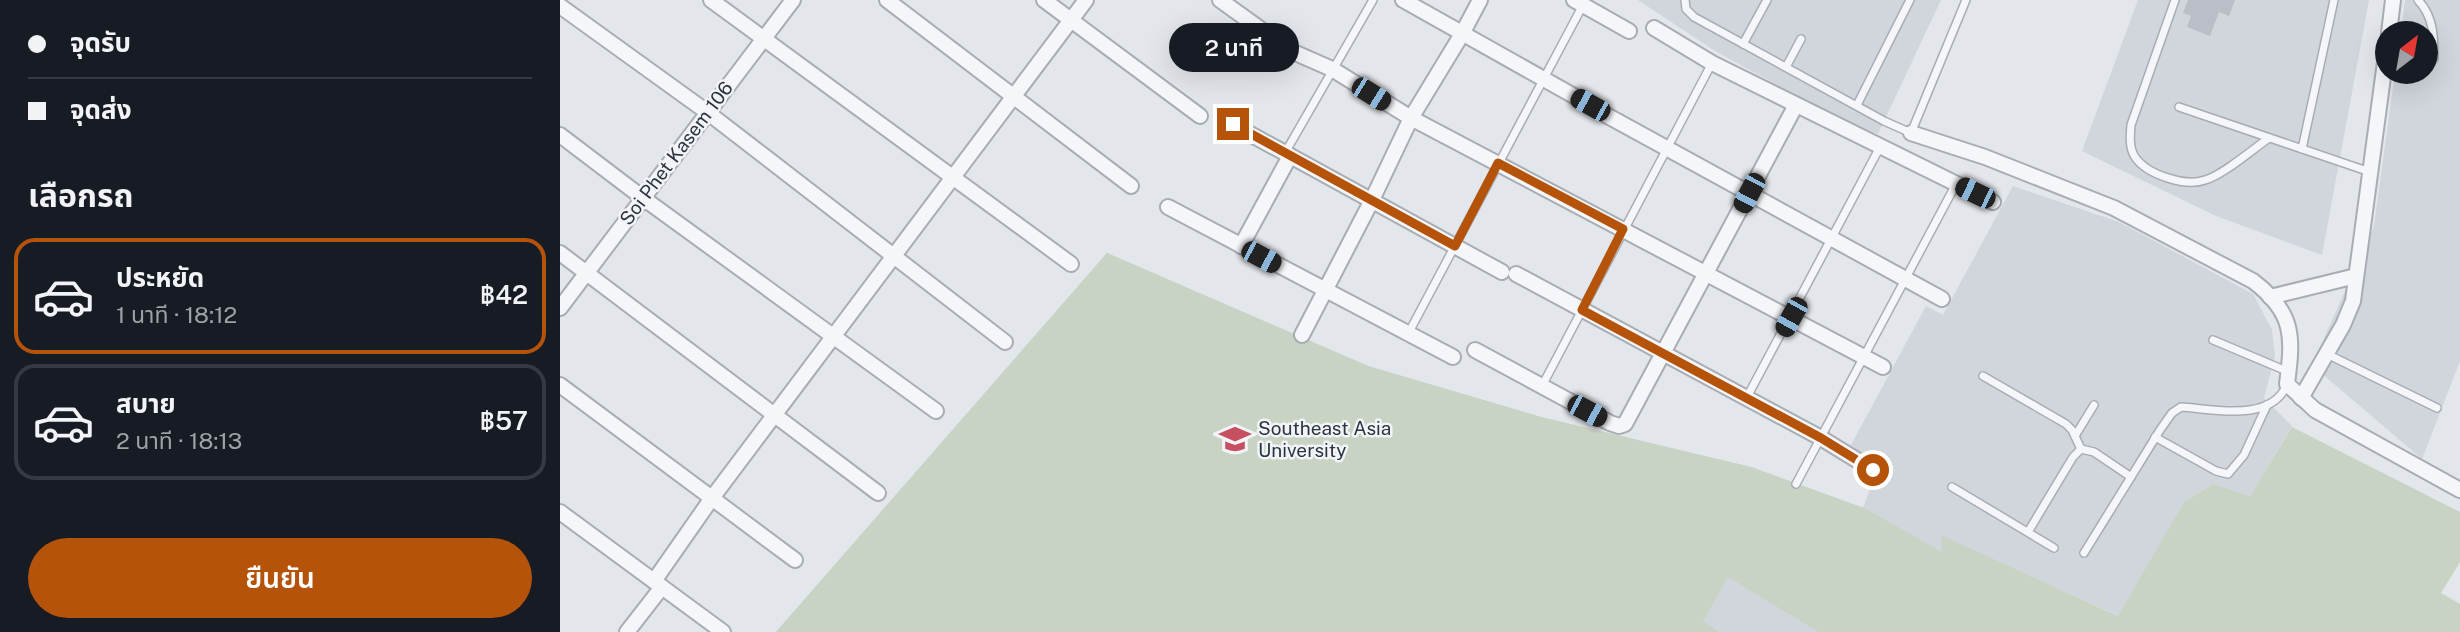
<!DOCTYPE html>
<html lang="th">
<meta charset="utf-8">
<style>
body{margin:0;font-family:"Public Sans","Noto Sans Thai",sans-serif;background:#242831;color:#f1f3f6;height:100vh;display:flex;flex-direction:column;font-size:26px;white-space:nowrap}
*{box-sizing:border-box;margin:0}
p{font-size:23px;color:#9ea1a6}
.icon{flex:none;width:38px;height:38px;fill:none;stroke:currentColor;stroke-width:2;stroke-linecap:round;stroke-linejoin:round}
.map{position:relative;flex:1;overflow:hidden}
.panel{display:flex;flex-direction:column;background:#171b24;width:560px}
.panel>*{flex:none}
.hud{display:grid;align-content:center;height:154px;padding:0 28px;background:#171b24}
.needle{width:46px;rotate:31deg}
.buttons{position:absolute;left:1815px;top:21px;display:grid;gap:14px}
.buttons a{display:grid;place-items:center;width:63px;height:63px;border-radius:50%;background:#171b24;box-shadow:0 7px 28px #0002;font-size:35px}
.end{position:absolute;width:32px;height:32px;margin:-16px;border:9px solid #b45309;background:#fff;box-shadow:0 0 0 4px #fff}
.from{border-radius:50%}
.bubble{position:absolute;height:49px;border-radius:24px;background:#171b24;box-shadow:0 7px 28px #0002;font-size:23px;font-weight:600;line-height:49px;text-align:center}
.car{position:absolute;width:21px;height:42px;margin:-21px -10px;border-radius:9px;box-shadow:0 0 5px 2px #0007;background:linear-gradient(#222 24%,#8ab4d8 0 40%,#222 0 76%,#8ab4d8 0 86%,#222 0)}
.hud b{display:flex;align-items:center;gap:24px;height:66px;font-size:26px}
.hud b+b{border-top:2px solid #363941}
.hud i{width:18px;height:18px;background:#f1f3f6}
ul{padding:0;list-style:none}
li{display:flex;align-items:center;gap:21px;height:116px;margin:0 14px 10px;padding:0 14px;border:4px solid #363941;border-radius:21px}
li div{flex:1}
li b{display:block;font-size:26px}
li em{font-style:normal;font-weight:600}
li.current{border-color:#b45309}
li>.icon{width:63px;height:63px;stroke-width:1.5}
h2{padding:0 28px;font-size:32px;line-height:84px}
.button{display:flex;gap:14px;margin-top:auto;padding:14px 28px}
.button a{flex:1;height:80px;border-radius:42px;background:#b45309;color:#fff;font-size:28px;font-weight:600;line-height:80px;text-align:center}
main{display:flex;flex:1;min-height:0}
.map>svg:first-child{display:block}
.built{fill:#d1d5dc}
.green{fill:#c8d3c4}
.building{fill:#babfc7}
.lines{fill:none;stroke-linecap:round;stroke-linejoin:round}
.service-casing{stroke:#a8adb4;stroke-width:10}
.minor-casing{stroke:#a8adb4;stroke-width:18}
.service{stroke:#f5f6f9;stroke-width:7}
.minor{stroke:#f5f6f9;stroke-width:14}
.route{stroke:#b45309;stroke-width:9}
.labels{text-anchor:middle;stroke-width:5;stroke-linejoin:round;paint-order:stroke}
.street-label{font-size:19px;fill:#2c3341;stroke:#f2f4f7}
.poi-label{font-size:19px;fill:#2c3341;stroke:#f2f4f7;text-anchor:start}
</style>
<main>
<section class="panel">
<div class="hud">
<b><i class="from"></i>จุดรับ</b>
<b><i></i>จุดส่ง</b>
</div>
<h2>เลือกรถ</h2>
<ul>
<li class="current"><svg class="icon" aria-label="car" viewBox="0 0 24 24"><path d="M5 17H2v-5l4-1 3-4h7l3 4 3 1v5h-3M9 17h6M6 11h13"/><circle cx="7" cy="17" r="2"/><circle cx="17" cy="17" r="2"/></svg><div><b>ประหยัด</b><p>1 นาที · 18:12</p></div><em>฿42</em></li>
<li><svg class="icon" aria-label="car" viewBox="0 0 24 24"><path d="M5 17H2v-5l4-1 3-4h7l3 4 3 1v5h-3M9 17h6M6 11h13"/><circle cx="7" cy="17" r="2"/><circle cx="17" cy="17" r="2"/></svg><div><b>สบาย</b><p>2 นาที · 18:13</p></div><em>฿57</em></li>
</ul>
<div class="button"><a>ยืนยัน</a></div>
</section>
<div class="map">
<svg width="1900" height="632" viewBox="0 0 1900 632">
<rect width="100%" height="100%" fill="#e3e6ea"/>
<!-- built -->
<g class="built">
<path d="M1078,0H1381L1318,134L1283,121L1155,51Z"/>
<path d="M1578,0H1809L1762,255L1656,216L1522,151Z"/>
<path d="M1845,0H1900V361L1862,459L1752,365L1814,226L1835,72H1866V33H1841Z"/>
<path d="M1453,186L1559,222L1693,294L1712,330L1715,356L1704,398L1732,426L1690,496L1653,484L1624,502L1559,616L1381,536L1525,632H216L547,253L808,366L981,417L1191,467L1303,508L1318,467L1291,445L1366,306L1383,315Z"/>
</g>
<!-- green -->
<path class="green" d="M547,253L808,366L981,417L1191,467L1304,508L1382,552L1381,535L1558,616L1624,502L1653,484L1690,496L1732,427L1900,512V562L1881,593L1900,604V632H1259L1168,577L1143,621L1159,632H216Z"/>
<!-- building -->
<path class="building" d="M1628,0H1675L1669,16L1659,12L1650,36L1627,27L1631,16L1623,13Z"/>
<g class="lines">
<defs>
<g id="service">
<path d="M1125,0L1126,9L1134,17L1324,121L1351,133L1406,0"/>
<path d="M1615,0L1571,125C1570,136 1569,148 1575,157C1587,175 1626,187 1645,180C1663,175 1693,149 1709,138"/>
<path d="M1858,0C1874,17 1874,37 1874,59"/>
<path d="M1183,44L1207,0"/>
<path d="M1226,67L1241,39"/>
<path d="M1297,105L1350,0"/>
<path d="M1619,107L1810,172"/>
<path d="M1742,149L1774,0"/>
<path d="M725,153L813,0"/>
<path d="M848,334L1023,5"/>
<path d="M1653,340L1729,372"/>
<path d="M1767,354L1877,408"/>
<path d="M1423,376L1506,424L1512,430L1521,449"/>
<path d="M982,386L1152,63"/>
<path d="M1186,399L1320,147"/>
<path d="M1515,436L1534,405"/>
<path d="M1595,437L1656,471L1668,474L1684,455L1707,405"/>
<path d="M1236,484L1396,184"/>
<path d="M1392,487L1494,548"/>
<path d="M1468,532L1513,457L1521,449L1534,452L1571,477"/>
<path d="M1524,553L1600,430L1612,413L1621,407C1654,409 1710,423 1727,385"/>
</g>
<g id="minor">
<path d="M151,0L511,264"/>
<path d="M327,0L571,186"/>
<path d="M484,0L640,116"/>
<path d="M660,0L731,51L772,69L851,118L1323,367"/>
<path d="M843,0L1030,105"/>
<path d="M1014,0L1069,31"/>
<path d="M0,6L147,112L445,342"/>
<path d="M1094,28L1152,63L1433,202"/>
<path d="M1829,33L1833,0"/>
<path d="M1046,115L1382,299"/>
<path d="M672,124L942,272"/>
<path d="M1351,133L1425,157L1554,208L1693,281C1735,313 1733,337 1727,384L1755,410L1900,490"/>
<path d="M0,135L83,198L376,411"/>
<path d="M608,207L893,357"/>
<path d="M681,246L730,156"/>
<path d="M0,253L318,493"/>
<path d="M956,274L1261,438L1313,470"/>
<path d="M1710,297L1796,276"/>
<path d="M0,308L233,0"/>
<path d="M742,335L812,200L851,118L902,34L920,0"/>
<path d="M915,350L1050,423L1059,426L1065,424L1236,105"/>
<path d="M0,385L235,560"/>
<path d="M1741,398L1783,325L1793,301L1827,47"/>
<path d="M0,512L163,632"/>
<path d="M94,581L152,498L526,0"/>
<path d="M67,632L102,587"/>
</g>
</defs>
<!-- service casing -->
<use href="#service" class="service-casing"/>
<!-- minor casing -->
<use href="#minor" class="minor-casing"/>
<!-- service -->
<use href="#service" class="service"/>
<!-- minor -->
<use href="#minor" class="minor"/>
</g>
<g class="lines">
<!-- route -->
<path class="route" d="M673,124L895,246L938,163L1063,229L1022,310L1261,438L1313,470"/>
</g>
<!-- icons -->
<defs>
<symbol id="university-bare" viewBox="-9 -9 18 18"><path d="M0-5L7-2L0 1L-7-2ZM-4 1L0 2.5L4 1V4Q0 6-4 4Z" fill="#c65060" stroke="#f2f4f7" stroke-width="2.5" paint-order="stroke"/></symbol>
</defs>
<g fill-rule="evenodd">
<use href="#university-bare" x="653" y="417" width="44" height="44"/>
</g>
<g class="labels">
<!-- street labels -->
<g class="street-label">
<text transform="translate(116 153) rotate(-53)" y="7">Soi Phet Kasem 106</text>
</g>
<!-- poi labels -->
<g class="poi-label">
<text x="698" y="435">Southeast Asia<tspan x="698" dy="22">University</tspan></text>
</g>
</g>
</svg>
<div class="buttons">
<a><svg class="needle" viewBox="-14 -14 28 28"><path d="M0-13l5 13h-10z" fill="#e53935"/><path d="M0 13l5-13h-10z" fill="#9ea1a6"/></svg></a>
</div>
<i class="end from" style="left:1313px;top:470px"></i>
<i class="end" style="left:673px;top:124px"></i>
<div class="bubble" style="left:609px;top:23px;width:130px">2 นาที</div>
<i class="car" style="left:811px;top:94px;rotate:122deg"></i>
<i class="car" style="left:1030px;top:105px;rotate:299deg"></i>
<i class="car" style="left:1189px;top:193px;rotate:208deg"></i>
<i class="car" style="left:1415px;top:193px;rotate:296deg"></i>
<i class="car" style="left:701px;top:257px;rotate:118deg"></i>
<i class="car" style="left:1231px;top:317px;rotate:209deg"></i>
<i class="car" style="left:1027px;top:411px;rotate:118deg"></i>
</div>
</main>
